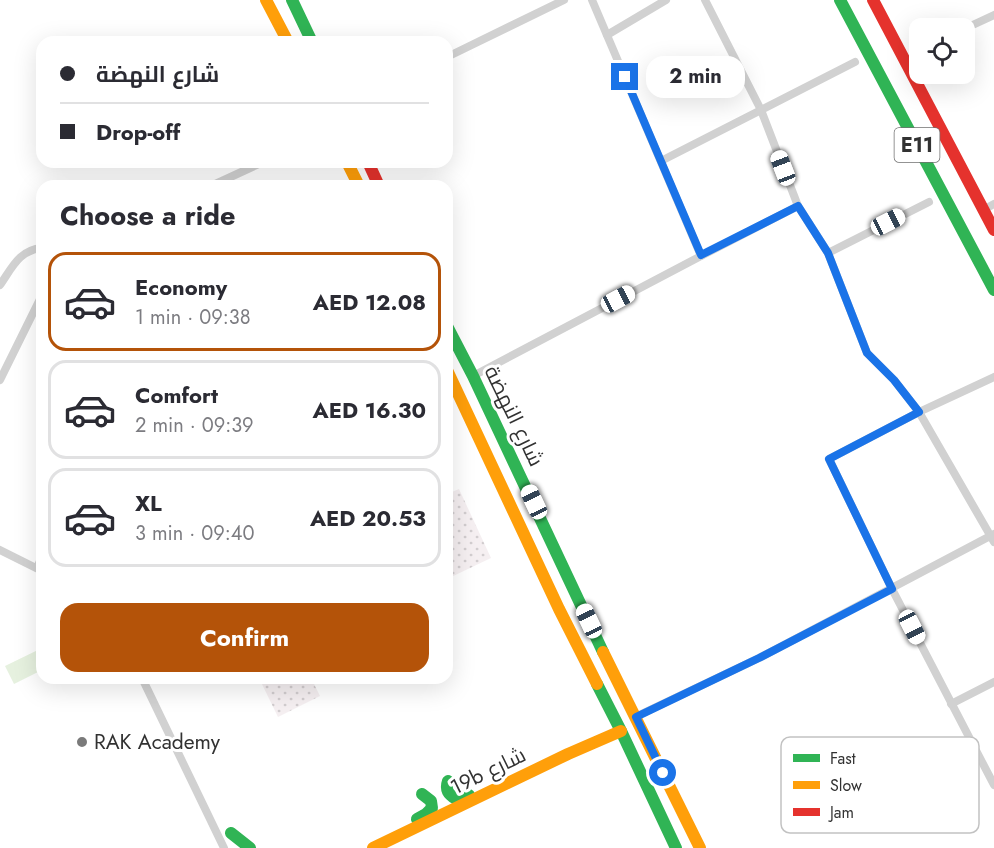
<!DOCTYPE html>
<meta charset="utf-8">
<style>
body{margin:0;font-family:Jost,Cairo,sans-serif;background:#f7f7f7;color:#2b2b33;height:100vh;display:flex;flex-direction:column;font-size:22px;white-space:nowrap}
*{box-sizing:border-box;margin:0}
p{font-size:20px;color:#7c7c81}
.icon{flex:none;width:33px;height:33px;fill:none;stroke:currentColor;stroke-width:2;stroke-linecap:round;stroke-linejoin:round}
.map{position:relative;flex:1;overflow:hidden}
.panel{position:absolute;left:36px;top:180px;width:417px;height:504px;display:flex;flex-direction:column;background:#fff;border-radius:18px;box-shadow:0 6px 24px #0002}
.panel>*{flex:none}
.banner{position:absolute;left:36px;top:36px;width:417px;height:132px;border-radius:18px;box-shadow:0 6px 24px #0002;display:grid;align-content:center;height:132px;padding:0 24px;background:#fff}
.controls{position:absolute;left:909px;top:18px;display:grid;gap:12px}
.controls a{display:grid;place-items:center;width:66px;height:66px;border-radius:12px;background:#fff;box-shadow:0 6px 24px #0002;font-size:30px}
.end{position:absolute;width:27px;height:27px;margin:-14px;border:8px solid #1a73e8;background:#fff;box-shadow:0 0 0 3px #fff}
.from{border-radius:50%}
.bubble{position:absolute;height:42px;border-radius:18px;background:#fff;box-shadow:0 6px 24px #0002;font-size:20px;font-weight:700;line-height:42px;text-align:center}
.car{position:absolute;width:18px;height:36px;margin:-18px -9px;border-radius:8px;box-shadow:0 0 4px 2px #0007;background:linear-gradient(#fff 24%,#345 0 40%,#fff 0 76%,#345 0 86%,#fff 0)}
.banner b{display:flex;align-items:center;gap:21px;height:57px;font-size:22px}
.banner b+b{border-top:2px solid #e1e1e2}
.banner i{width:15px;height:15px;background:#2b2b33}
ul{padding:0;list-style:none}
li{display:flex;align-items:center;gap:18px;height:99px;margin:0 12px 9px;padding:0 12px;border:3px solid #e1e1e2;border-radius:18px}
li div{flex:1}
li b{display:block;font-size:22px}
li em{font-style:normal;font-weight:700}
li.active{border-color:#b45309}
li>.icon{width:54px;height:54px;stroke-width:1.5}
h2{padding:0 24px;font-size:27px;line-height:72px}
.button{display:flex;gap:12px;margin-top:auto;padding:12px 24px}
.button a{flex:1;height:69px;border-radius:18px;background:#b45309;color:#fff;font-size:24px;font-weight:700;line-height:69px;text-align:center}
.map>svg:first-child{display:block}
.green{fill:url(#green-dots)}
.water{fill:#e6f1df}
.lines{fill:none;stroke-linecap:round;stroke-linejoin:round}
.street{stroke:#d1d1d1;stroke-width:8}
.fast{stroke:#30b455;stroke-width:12}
.slow{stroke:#ff9f0a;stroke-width:12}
.jam{stroke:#e5322d;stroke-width:12}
.route{stroke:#1a73e8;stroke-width:8}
.poi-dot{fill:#7a7a7a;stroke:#fff;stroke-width:2}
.labels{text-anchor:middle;stroke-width:6;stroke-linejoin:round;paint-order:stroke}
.shield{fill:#fff;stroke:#707070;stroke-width:1.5}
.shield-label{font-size:20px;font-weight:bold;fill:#323232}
.street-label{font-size:21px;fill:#323232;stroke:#fff}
.poi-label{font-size:21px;fill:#323232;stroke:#fff;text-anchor:start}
.key{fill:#fff;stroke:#c2c2c2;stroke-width:1.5}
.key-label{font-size:16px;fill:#323232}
</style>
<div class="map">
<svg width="994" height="848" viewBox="0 0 994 848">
<defs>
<pattern id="green-dots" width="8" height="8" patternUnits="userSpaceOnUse" patternTransform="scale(1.5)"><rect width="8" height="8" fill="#f5eff1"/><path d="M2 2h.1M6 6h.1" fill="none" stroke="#d2cdcf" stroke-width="1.8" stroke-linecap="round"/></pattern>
</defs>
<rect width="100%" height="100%" fill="#fff"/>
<!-- green -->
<g class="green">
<path d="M459,489L491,558L447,579V494Z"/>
<path d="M259,678H311L320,696L278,717Z"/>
</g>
<!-- water -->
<path class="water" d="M42,648V670L14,684L5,666Z"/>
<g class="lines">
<!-- street -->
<g class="street">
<path d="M592,0L701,256"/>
<path d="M705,0L761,110L798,206L828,253L867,353L894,380L919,412L994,542"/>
<path d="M964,29L994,15"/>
<path d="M607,35L666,0"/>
<path d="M447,57L564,0"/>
<path d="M910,69L920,53"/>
<path d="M661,161L855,62"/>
<path d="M211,186L263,162"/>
<path d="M983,210L994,204"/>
<path d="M828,253L929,202"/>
<path d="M0,285C12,268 19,250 42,248"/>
<path d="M473,376L701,256L798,206"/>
<path d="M994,377L919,412L829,459L892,589L994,785"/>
<path d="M0,380L42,295"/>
<path d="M0,550L42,571"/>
<path d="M37,568L42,556"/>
<path d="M142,678L224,848"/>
<path d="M951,704L994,682"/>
<path d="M635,717L759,658L994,534"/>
</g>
<!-- fast -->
<g class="fast">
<path d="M292,0L312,42"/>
<path d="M840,0L994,290"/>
<path d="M447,326L473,376L603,652"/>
<path d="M597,684L621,731L676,848"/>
<path d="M448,781C445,790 448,794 456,799L469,795"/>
<path d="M417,819L426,814L432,808L431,801L422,794"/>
<path d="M231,833L250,848"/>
</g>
<!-- slow -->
<g class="slow">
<path d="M266,0L288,42"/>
<path d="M347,162L359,186"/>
<path d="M447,370L559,609L597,684"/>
<path d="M603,652L700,848"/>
<path d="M373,848L568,754L621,731"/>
</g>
<!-- jam -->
<g class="jam">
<path d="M873,0L994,230"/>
<path d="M368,162L379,186"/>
</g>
</g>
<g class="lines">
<!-- route -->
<path class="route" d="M625,77L701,255L798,206L828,253L867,353L894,380L919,412L829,459L892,589L759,658L636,717L663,773"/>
</g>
<!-- markers -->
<circle class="poi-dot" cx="82" cy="742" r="6"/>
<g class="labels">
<!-- shield labels -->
<rect class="shield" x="894.5" y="128" width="45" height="34" rx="4.5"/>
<g class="shield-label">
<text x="917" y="152">E11</text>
</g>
<!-- street labels -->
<g class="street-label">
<text transform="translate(514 416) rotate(64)" y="7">شارع النهضة</text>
<text transform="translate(488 771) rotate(-26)" y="7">19b شارع</text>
</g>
<!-- poi labels -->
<g class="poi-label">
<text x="94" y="749">RAK Academy</text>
</g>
</g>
<!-- legend -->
<rect x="781" y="737" width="198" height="96" rx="9" class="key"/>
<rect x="793" y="754" width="27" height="8" fill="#30b455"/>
<rect x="793" y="781" width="27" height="8" fill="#ff9f0a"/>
<rect x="793" y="808" width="27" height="8" fill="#e5322d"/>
<g class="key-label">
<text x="830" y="764">Fast</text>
<text x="830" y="791">Slow</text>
<text x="830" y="818">Jam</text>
</g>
</svg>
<div class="controls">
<a><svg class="icon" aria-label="locate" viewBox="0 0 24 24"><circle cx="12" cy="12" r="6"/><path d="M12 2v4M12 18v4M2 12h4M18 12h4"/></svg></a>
</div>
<i class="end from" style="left:663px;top:773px"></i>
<i class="end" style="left:625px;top:77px"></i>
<div class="bubble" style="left:646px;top:56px;width:99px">2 min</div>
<i class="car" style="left:783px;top:168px;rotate:339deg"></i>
<i class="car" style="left:888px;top:222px;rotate:63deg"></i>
<i class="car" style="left:618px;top:299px;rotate:62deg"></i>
<i class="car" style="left:534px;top:502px;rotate:335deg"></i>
<i class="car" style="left:589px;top:621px;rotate:335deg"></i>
<i class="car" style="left:912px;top:627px;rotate:153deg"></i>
<div class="banner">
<b><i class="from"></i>شارع النهضة</b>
<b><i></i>Drop-off</b>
</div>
<section class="panel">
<h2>Choose a ride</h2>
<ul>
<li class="active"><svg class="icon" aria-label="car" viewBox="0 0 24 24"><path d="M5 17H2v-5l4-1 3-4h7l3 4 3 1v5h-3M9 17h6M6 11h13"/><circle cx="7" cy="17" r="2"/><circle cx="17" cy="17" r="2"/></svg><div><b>Economy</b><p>1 min · 09:38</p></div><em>AED 12.08</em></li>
<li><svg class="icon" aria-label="car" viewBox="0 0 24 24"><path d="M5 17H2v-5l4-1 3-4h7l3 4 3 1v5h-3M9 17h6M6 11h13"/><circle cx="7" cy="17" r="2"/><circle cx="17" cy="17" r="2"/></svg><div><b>Comfort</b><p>2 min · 09:39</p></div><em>AED 16.30</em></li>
<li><svg class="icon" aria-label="car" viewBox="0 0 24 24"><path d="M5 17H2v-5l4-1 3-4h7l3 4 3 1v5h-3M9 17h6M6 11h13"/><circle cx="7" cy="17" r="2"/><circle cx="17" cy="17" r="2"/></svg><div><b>XL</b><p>3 min · 09:40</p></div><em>AED 20.53</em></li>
</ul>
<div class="button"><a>Confirm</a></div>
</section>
</div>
